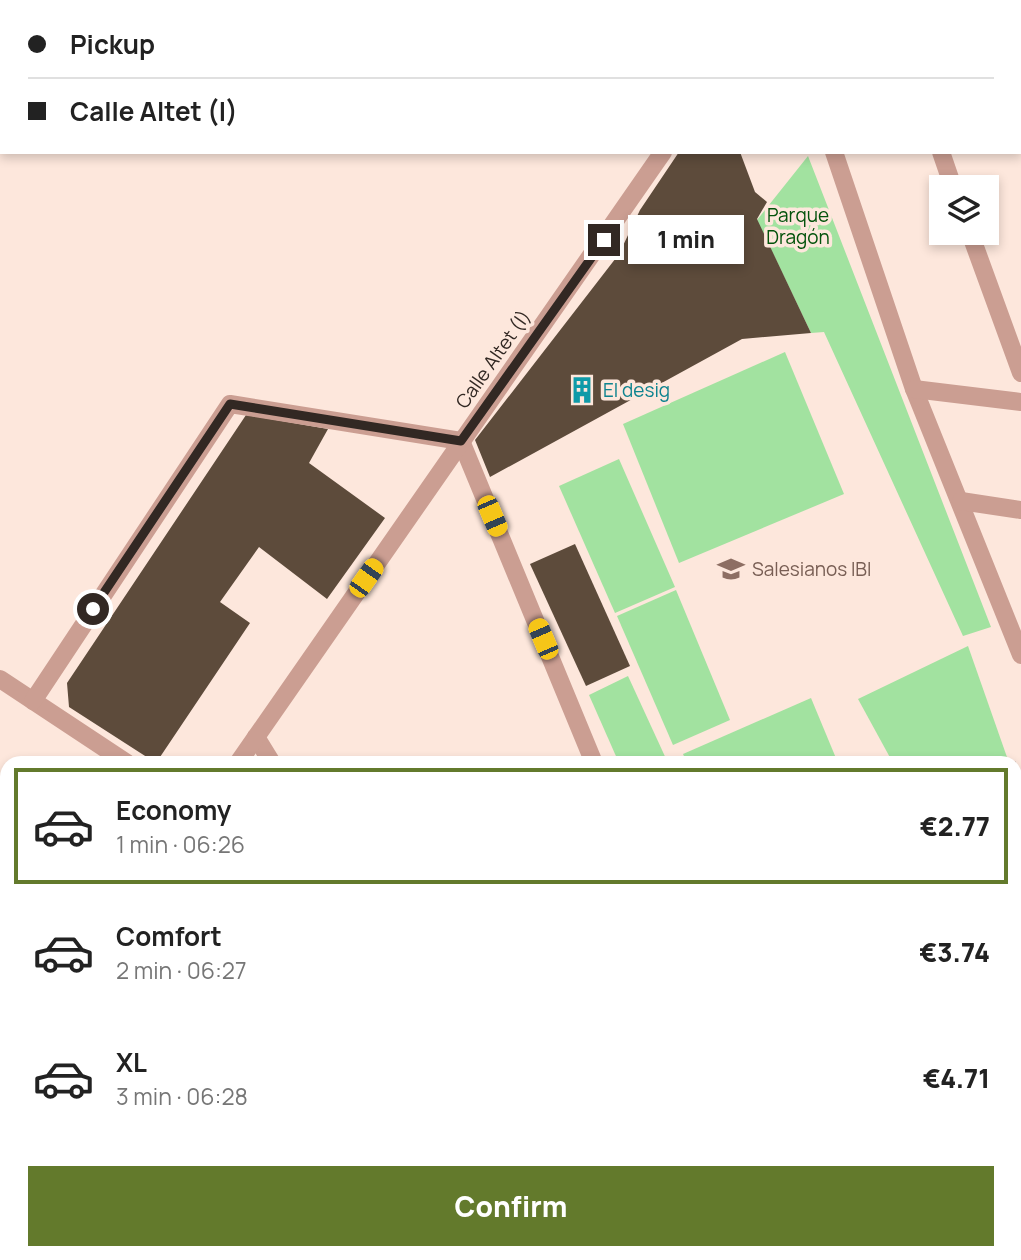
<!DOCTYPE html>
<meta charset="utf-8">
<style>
body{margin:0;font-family:Manrope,sans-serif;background:#f2f2f2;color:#222;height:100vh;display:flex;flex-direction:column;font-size:26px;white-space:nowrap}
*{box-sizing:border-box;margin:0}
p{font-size:23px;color:#767676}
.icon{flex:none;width:38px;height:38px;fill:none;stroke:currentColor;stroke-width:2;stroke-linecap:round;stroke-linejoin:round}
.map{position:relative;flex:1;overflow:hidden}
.sheet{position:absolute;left:0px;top:756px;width:1022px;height:504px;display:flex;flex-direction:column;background:#fff;border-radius:21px 21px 0 0;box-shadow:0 4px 10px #0003}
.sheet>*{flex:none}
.guide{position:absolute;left:0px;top:0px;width:1022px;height:154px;box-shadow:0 4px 10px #0003;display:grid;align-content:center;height:154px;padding:0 28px;background:#fff}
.buttons{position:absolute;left:929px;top:175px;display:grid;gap:14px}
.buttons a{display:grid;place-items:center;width:70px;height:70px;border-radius:0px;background:#fff;box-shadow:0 4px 10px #0003;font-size:35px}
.end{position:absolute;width:32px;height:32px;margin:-16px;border:9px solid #322823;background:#fff;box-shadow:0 0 0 4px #fff}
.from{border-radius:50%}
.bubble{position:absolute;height:49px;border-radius:0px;background:#fff;box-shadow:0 4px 10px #0003;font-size:23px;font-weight:800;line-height:49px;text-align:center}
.car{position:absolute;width:21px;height:42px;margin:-21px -10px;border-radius:9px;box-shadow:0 0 5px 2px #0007;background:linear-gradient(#f5c518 24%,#345 0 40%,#f5c518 0 76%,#345 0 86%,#f5c518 0)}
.guide b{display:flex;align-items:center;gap:24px;height:66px;font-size:26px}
.guide b+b{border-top:2px solid #e0e0e0}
.guide i{width:18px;height:18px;background:#222}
ul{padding:12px 0 0;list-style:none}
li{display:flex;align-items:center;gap:21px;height:116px;margin:0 14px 10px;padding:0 14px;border:4px solid transparent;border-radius:0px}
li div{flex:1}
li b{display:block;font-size:26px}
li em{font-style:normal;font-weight:800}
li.active{border-color:#637a2c}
li>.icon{width:63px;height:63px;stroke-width:1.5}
.action{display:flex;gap:14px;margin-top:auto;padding:14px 28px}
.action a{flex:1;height:80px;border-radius:0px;background:#637a2c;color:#fff;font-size:28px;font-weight:800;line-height:80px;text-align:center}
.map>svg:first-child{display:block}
.green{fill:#a2e2a0}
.building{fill:#5d4b3b}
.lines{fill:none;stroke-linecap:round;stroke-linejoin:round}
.path{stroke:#988880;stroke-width:4.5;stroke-dasharray:3.5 3.5;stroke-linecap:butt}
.street{stroke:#cb9e92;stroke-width:18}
.secondary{stroke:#b77866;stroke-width:21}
.route{stroke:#322823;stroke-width:9}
.labels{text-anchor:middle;stroke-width:7;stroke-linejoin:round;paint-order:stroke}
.park-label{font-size:19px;fill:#02520a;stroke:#fde7dc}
.street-label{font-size:19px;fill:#322823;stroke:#fde7dc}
.culture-label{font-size:19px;fill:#0d838f;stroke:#fde7dc;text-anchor:start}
.education-label{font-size:19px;fill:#785e54;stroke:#fde7dc;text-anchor:start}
</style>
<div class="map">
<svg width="1021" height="1260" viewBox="0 0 1021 1260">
<rect width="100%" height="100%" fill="#fde7dc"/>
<!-- green -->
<g class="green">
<path d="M808,156L991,627L963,636L824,332L811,333L757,220Z"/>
<path d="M785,352L844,494L679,563L623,424Z"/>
<path d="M619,459L675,587L615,613L559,486Z"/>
<path d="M676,590L730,720L673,745L617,616Z"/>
<path d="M968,646L1008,760L1000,763H893L858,699Z"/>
<path d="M628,676L668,763H619L589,695Z"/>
<path d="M811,698L838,763H687L683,754Z"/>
</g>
<!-- building -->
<g class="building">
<path d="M679,152H740L755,192L767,202L757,219L811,333L742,339L490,477L475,440L619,254L640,210Z"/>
<path d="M246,415L328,429L309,463L385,518L327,599L259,547L220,602L250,623L156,763L69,707L67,683Z"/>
<path d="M575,544L630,666L586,686L530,564Z"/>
<path d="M1015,761L1021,776V975L1015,959Z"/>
<path d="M1021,986V1039L1015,1041V989Z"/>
<path d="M1015,1155L1021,1170V1260H953L950,1253H1015Z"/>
</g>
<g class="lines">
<!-- path -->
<path class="path" d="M0,1101H7"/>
<!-- street -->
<g class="street">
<path d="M698,0L701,2"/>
<path d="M793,0V2"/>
<path d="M973,0L983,2"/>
<path d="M715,2L716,0"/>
<path d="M1020,8H1021"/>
<path d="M1020,35H1021"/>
<path d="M1020,96H1021"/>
<path d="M834,152L914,389L1021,655"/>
<path d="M941,152L953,187"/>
<path d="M970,233L1021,373"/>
<path d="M914,389L1021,402"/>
<path d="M961,501L1021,510"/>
<path d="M0,679L127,763"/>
<path d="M33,701L230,404L461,441L594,763"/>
<path d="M256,737L272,763"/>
<path d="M238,763L663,152"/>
<path d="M1015,1060L1021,1058"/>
<path d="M1015,1116L1021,1132"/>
<path d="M0,1157L7,1139"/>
<path d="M132,1253L140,1260"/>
<path d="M574,1253L575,1260"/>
<path d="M708,1260L709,1253"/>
</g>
<!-- secondary -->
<g class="secondary">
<path d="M0,969L7,975"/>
<path d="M332,1253L342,1260"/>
<path d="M424,1256L477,1260"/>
<path d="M365,1260L369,1253"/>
</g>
</g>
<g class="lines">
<!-- route -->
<path class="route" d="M93,609L230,404L461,441L604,240"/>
</g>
<!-- icons -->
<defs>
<symbol id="building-bare" viewBox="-9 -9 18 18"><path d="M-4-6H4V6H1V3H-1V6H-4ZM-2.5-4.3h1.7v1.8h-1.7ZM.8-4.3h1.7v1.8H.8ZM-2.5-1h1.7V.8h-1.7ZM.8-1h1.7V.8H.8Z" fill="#0f9aa8" stroke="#fde7dc" stroke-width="2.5" paint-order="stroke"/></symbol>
<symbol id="school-bare" viewBox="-9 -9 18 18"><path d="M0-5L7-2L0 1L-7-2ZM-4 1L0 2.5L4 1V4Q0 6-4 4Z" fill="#8d6e63" stroke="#fde7dc" stroke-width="2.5" paint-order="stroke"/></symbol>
</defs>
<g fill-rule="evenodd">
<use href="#building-bare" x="563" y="371" width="38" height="38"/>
<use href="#school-bare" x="712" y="550" width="38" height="38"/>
</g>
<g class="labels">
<!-- park labels -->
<g class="park-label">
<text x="798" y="222">Parque<tspan x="798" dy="22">Dragón</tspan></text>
</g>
<!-- street labels -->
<g class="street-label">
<text transform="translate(493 359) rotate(-55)" y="7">Calle Altet (l)</text>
</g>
<!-- culture labels -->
<g class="culture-label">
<text x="603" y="397">El desig</text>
</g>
<!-- education labels -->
<g class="education-label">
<text x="752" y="576">Salesianos IBI</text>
</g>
</g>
</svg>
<div class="buttons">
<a><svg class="icon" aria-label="layers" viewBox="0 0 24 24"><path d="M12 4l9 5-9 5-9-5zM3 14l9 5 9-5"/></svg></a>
</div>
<i class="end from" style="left:93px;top:609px"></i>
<i class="end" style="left:604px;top:240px"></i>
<div class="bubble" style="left:628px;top:215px;width:116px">1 min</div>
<i class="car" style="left:492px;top:516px;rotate:157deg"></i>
<i class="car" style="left:366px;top:578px;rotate:35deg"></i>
<i class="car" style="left:543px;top:639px;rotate:337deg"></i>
<div class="guide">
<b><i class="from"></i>Pickup</b>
<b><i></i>Calle Altet (l)</b>
</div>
<section class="sheet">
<ul>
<li class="active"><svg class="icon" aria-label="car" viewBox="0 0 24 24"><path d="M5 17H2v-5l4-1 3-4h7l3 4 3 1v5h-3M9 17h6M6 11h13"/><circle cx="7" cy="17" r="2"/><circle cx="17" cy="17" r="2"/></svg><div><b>Economy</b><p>1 min · 06:26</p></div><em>€2.77</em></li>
<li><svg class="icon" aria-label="car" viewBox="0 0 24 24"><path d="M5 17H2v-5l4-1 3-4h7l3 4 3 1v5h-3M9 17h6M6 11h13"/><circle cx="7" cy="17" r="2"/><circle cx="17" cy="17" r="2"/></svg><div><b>Comfort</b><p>2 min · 06:27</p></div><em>€3.74</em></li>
<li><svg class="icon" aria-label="car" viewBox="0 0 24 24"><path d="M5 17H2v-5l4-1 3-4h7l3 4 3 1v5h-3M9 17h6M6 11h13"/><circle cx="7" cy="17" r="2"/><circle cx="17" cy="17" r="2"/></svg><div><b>XL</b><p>3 min · 06:28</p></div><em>€4.71</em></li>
</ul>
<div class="action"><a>Confirm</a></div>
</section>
</div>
